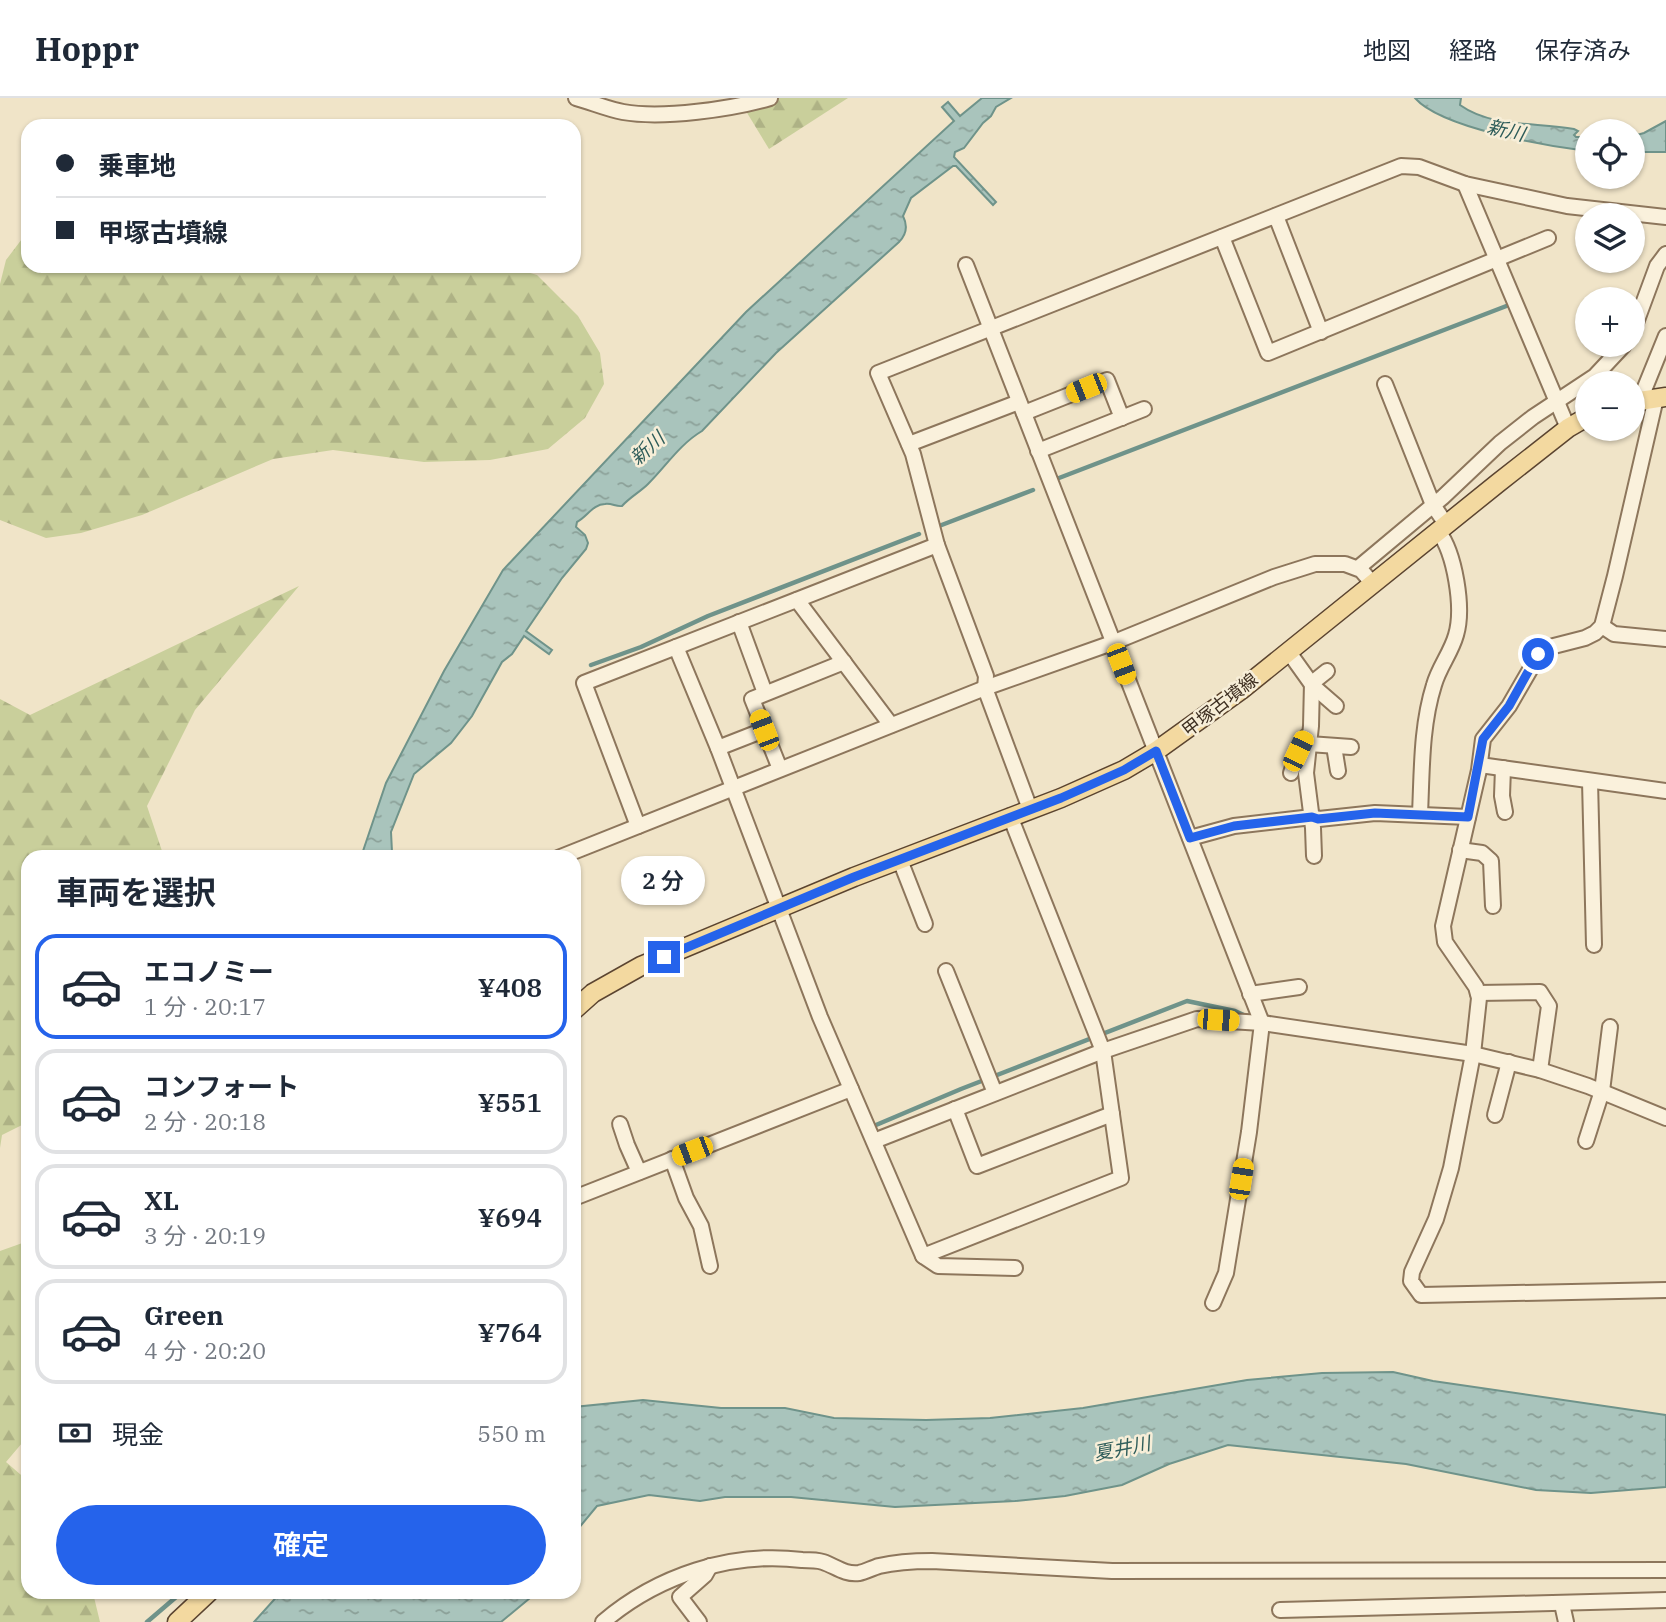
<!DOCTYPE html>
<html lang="ja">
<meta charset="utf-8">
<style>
body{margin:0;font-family:"IBM Plex Serif","Noto Sans JP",serif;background:#f2f2f3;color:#1f2937;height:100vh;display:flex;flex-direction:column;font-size:26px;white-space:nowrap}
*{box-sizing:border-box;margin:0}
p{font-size:23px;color:#747a83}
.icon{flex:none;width:38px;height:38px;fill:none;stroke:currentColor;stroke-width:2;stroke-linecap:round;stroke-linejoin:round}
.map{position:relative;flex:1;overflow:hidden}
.drawer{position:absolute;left:21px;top:752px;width:560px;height:749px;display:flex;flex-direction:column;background:#fff;border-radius:21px;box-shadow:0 2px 5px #0004}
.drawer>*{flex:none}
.top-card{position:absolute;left:21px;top:21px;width:560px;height:154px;border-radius:21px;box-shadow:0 2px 5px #0004;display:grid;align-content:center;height:154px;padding:0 35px;background:#fff}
.tools{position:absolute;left:1575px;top:21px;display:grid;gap:14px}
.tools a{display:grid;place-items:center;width:70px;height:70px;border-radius:50%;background:#fff;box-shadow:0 2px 5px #0004;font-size:35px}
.end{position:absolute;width:32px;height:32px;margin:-16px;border:9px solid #2563eb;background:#fff;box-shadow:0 0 0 4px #fff}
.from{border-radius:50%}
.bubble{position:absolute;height:49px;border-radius:24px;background:#fff;box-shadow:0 2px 5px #0004;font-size:23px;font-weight:600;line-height:49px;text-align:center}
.car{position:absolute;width:21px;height:42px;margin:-21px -10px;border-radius:9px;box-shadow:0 0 5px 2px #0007;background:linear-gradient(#f5c518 24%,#345 0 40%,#f5c518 0 76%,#345 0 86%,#f5c518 0)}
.top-card b{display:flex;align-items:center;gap:24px;height:66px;font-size:26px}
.top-card b+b{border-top:2px solid #e0e1e3}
.top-card i{width:18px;height:18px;background:#1f2937}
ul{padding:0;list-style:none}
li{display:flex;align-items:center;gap:21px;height:105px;margin:0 14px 10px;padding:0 21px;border:4px solid #e0e1e3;border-radius:21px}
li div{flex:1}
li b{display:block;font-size:26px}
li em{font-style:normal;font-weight:600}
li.on{border-color:#2563eb}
li>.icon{width:63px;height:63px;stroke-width:1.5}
h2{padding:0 35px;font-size:32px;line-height:84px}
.pay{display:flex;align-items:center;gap:18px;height:77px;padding:0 35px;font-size:26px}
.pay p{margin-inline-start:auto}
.primary-button{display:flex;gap:14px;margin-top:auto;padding:14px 35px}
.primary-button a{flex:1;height:80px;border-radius:42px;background:#2563eb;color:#fff;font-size:28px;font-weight:600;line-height:80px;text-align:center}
header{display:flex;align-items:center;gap:42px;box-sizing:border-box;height:98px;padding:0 35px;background:#fff;border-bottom:2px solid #e0e1e3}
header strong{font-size:33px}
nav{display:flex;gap:38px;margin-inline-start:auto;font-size:24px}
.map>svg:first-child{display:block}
.forest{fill:url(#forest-firs)}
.water{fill:url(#water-ripples);stroke:#6f938a;stroke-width:2}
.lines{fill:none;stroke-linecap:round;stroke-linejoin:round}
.stream{stroke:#6f938a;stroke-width:4.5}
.minor-casing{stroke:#8d765c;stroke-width:18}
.major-casing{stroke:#5b4430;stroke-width:21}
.minor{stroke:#faf1dc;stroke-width:14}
.major{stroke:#f3d9a0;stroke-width:18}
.route{stroke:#2563eb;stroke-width:9}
.labels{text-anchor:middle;stroke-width:5;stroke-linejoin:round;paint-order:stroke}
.street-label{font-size:18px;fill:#3d2e20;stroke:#f7eed8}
.water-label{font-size:19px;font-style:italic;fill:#2f5d5a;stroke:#f7eed8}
</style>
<header>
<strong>Hoppr</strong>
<nav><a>地図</a><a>経路</a><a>保存済み</a></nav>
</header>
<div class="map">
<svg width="1666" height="1524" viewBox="0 0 1666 1524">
<defs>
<pattern id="forest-firs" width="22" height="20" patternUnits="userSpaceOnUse" patternTransform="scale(1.75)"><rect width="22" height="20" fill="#c9cf9b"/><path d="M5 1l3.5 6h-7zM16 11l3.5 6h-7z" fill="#aeb285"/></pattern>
<pattern id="water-ripples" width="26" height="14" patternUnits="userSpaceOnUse" patternTransform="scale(1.75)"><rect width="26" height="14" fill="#a9c4bc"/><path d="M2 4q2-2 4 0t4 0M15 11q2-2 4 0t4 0" fill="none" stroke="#8ba098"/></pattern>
</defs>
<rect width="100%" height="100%" fill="#f0e4c8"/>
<!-- forest -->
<g class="forest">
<path d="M738,0H848L769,51Z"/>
<path d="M28,133V168H506L537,177L578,218L600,255L604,286L585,320L548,351L490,362L424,364L333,352L273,361L142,417L81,435L46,440L0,422V186L6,162Z"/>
<path d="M299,488L195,612L147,708L164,759L28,760V1024L2,1037L0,1050V601L30,617Z"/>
<path d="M28,1143V1338L6,1364L28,1383V1494L93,1495L100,1524H0V1153Z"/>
</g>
<!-- water -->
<g class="water">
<path d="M982,0H1011L996,9L991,18L983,25L964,50L955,54L954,59L996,104L993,107L956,68H953L911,100L903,118C908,128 907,136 899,144L776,255L702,333C680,346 666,368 648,386C640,394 630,399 622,408C616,409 612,405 605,406C593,406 587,419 577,424L576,429L585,437L588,445L586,451L562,480L526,533L552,552L549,556L524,538L512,556L502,564L472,618L451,645L414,676L391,734L392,754L394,759H361L386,685L444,573L503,472L746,214L954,23L942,9L948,4L960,18Z"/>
<path d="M1415,0H1461L1460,7C1492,30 1537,24 1574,31L1578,33L1574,37L1576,39H1587V53C1547,48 1441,30 1415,0Z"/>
<path d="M1666,23V54H1633V38L1644,35Z"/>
<path d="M1393,1274L1433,1283L1666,1317V1389L1591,1395L1536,1392L1406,1366L1228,1347L1169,1366L1122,1387L1065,1398L1015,1403L895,1409L791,1399H725L700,1403L649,1397L597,1408L578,1431L574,1467V1309L643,1302L721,1310H785L834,1320L926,1322L990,1320L1083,1310L1247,1282L1322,1275Z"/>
<path d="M281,1494H536V1495L501,1524H254Z"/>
</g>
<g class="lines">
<!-- stream -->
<g class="stream">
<path d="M1059,380L1509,207"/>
<path d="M939,428L1033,392"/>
<path d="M591,567L641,549L708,518L919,436"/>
<path d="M876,1027L961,991L1187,903L1235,913L1248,919"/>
<path d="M147,1524L182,1494"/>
</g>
<defs>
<g id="minor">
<path d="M576,0C591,4 607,11 623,14C663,21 732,11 770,0"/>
<path d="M1465,86L1568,330"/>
<path d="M1276,118L1321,234"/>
<path d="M1222,139L1268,255L1548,140"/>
<path d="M966,167L1262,925L1249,1034L1226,1175L1213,1205"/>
<path d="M1633,233L1657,168L1666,156"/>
<path d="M1385,286L1433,407L1446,426"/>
<path d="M1656,300L1615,478L1602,528L1595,535L1585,540L1542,551L1509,608L1483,641L1479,672L1443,828L1445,844L1476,889L1479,900L1473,956L1451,1070L1436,1121L1412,1174L1411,1183L1421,1197L1666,1192"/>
<path d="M1640,302L1666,238"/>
<path d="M1024,315L1107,282L1122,320"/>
<path d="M909,346L1019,304"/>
<path d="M1038,353L1144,311"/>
<path d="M1358,470L1443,399L1500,345L1533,319L1595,278L1624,247"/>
<path d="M797,502L891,627"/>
<path d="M739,524L765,595"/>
<path d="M1602,528L1614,536L1666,541"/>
<path d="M676,549L718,650L820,919L923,1158L1121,1080L1103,953L1010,718"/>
<path d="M1288,553L1313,588L1336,608"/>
<path d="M1309,646L1351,649"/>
<path d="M1334,648L1338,673"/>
<path d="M718,650L764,632"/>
<path d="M1480,667L1666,693"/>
<path d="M1503,670L1502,698L1505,714"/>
<path d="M780,671L752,601L844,564"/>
<path d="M1291,675L1298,653L1306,639"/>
<path d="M1590,683L1594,847"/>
<path d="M1030,711L985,590L986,578L937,447L913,356L878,275L1401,68L1419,69L1465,86L1567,108L1666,119"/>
<path d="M1420,716C1422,673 1421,628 1434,587C1439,569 1451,555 1456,537C1464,510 1455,455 1438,433"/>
<path d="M638,728L584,585L937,447"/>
<path d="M1190,740L1234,728L1312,719L1319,721L1375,715L1468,719"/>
<path d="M1460,752L1482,755L1491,763L1493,808"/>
<path d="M1314,758L1313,730L1306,675L1311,628L1312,585L1327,573"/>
<path d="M558,760L985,590L1112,545L1274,479L1315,466H1345L1361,472L1373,486"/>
<path d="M900,762L925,826"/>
<path d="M946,873L995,995"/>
<path d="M1478,895L1540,894L1549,908L1540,972"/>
<path d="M1250,896L1299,889"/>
<path d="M955,1011L977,1068L1112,1016"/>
<path d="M1495,1017L1509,964"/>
<path d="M620,1026L627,1047L639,1074"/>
<path d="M874,1043L1103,953L1197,921L1262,925L1473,956L1540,972L1588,988L1666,1020"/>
<path d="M1586,1043L1602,993L1610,929"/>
<path d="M672,1061L686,1100L701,1128L710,1168"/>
<path d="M574,1100L851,991"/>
<path d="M923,1158L938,1168L1015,1170"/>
<path d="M1562,1506L1566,1524"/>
<path d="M1280,1512L1666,1502"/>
<path d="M603,1524C657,1478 731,1453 802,1462C809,1462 817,1462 823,1464C835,1468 845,1477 859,1475C865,1474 872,1470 879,1468C896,1464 914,1463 932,1463L1112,1473L1666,1472"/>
<path d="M699,1524L680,1499L705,1477L710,1468"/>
</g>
<g id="major">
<path d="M1633,304L1666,299"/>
<path d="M574,912L593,895L641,868L854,779L1061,700L1124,672L1156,653L1241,592L1498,385L1568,330L1587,319"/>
<path d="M177,1524L209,1494"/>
</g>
</defs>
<!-- minor casing -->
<use href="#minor" class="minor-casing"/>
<!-- major casing -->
<use href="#major" class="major-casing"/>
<!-- minor -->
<use href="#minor" class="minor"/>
<!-- major -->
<use href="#major" class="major"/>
</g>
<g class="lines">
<!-- route -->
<path class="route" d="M664,859L854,779L1061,700L1124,672L1156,653L1190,740L1234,728L1312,719L1318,721L1375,715L1468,719L1483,641L1509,608L1538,556"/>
</g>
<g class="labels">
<!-- street labels -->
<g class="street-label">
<text transform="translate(1220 607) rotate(-38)" y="6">甲塚古墳線</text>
</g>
<!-- water labels -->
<g class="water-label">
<text transform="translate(1506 32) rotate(13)" y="7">新川</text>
<text transform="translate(647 350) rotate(-42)" y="7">新川</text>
<text transform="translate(1122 1350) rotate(-11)" y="7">夏井川</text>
</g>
</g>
</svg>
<div class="tools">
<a><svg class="icon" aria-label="locate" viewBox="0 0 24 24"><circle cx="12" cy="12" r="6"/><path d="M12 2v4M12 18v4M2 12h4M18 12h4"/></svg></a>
<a><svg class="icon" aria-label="layers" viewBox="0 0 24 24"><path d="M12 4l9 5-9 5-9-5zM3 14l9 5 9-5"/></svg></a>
<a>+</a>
<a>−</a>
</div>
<i class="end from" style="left:1538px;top:556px"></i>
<i class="end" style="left:664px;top:859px"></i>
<div class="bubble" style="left:621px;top:758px;width:84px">2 分</div>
<i class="car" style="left:1086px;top:290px;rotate:248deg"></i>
<i class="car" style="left:1121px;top:566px;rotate:159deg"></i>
<i class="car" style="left:764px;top:632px;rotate:339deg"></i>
<i class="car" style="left:1298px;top:653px;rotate:25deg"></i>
<i class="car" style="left:1218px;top:922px;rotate:94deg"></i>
<i class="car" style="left:692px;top:1053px;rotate:249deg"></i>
<i class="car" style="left:1241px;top:1081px;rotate:9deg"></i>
<div class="top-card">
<b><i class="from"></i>乗車地</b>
<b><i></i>甲塚古墳線</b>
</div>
<section class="drawer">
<h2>車両を選択</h2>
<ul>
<li class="on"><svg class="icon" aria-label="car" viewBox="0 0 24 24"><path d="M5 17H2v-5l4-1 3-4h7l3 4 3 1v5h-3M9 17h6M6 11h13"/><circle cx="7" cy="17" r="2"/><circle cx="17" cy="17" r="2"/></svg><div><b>エコノミー</b><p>1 分 · 20:17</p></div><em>¥408</em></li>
<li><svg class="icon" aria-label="car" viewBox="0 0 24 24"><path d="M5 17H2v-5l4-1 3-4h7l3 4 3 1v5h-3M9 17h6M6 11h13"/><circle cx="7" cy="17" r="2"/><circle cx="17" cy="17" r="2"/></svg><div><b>コンフォート</b><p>2 分 · 20:18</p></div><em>¥551</em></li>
<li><svg class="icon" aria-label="car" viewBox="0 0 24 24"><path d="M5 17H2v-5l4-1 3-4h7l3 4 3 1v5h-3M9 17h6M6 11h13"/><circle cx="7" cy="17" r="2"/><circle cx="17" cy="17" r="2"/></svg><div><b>XL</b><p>3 分 · 20:19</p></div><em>¥694</em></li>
<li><svg class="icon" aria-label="car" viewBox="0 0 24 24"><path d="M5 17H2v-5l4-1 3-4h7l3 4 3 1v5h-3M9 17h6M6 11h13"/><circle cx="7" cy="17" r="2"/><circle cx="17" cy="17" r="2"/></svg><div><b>Green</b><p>4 分 · 20:20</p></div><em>¥764</em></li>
</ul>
<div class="pay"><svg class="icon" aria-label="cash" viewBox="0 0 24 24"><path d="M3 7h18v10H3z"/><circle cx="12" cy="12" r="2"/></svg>現金<p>550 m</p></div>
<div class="primary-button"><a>確定</a></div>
</section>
</div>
